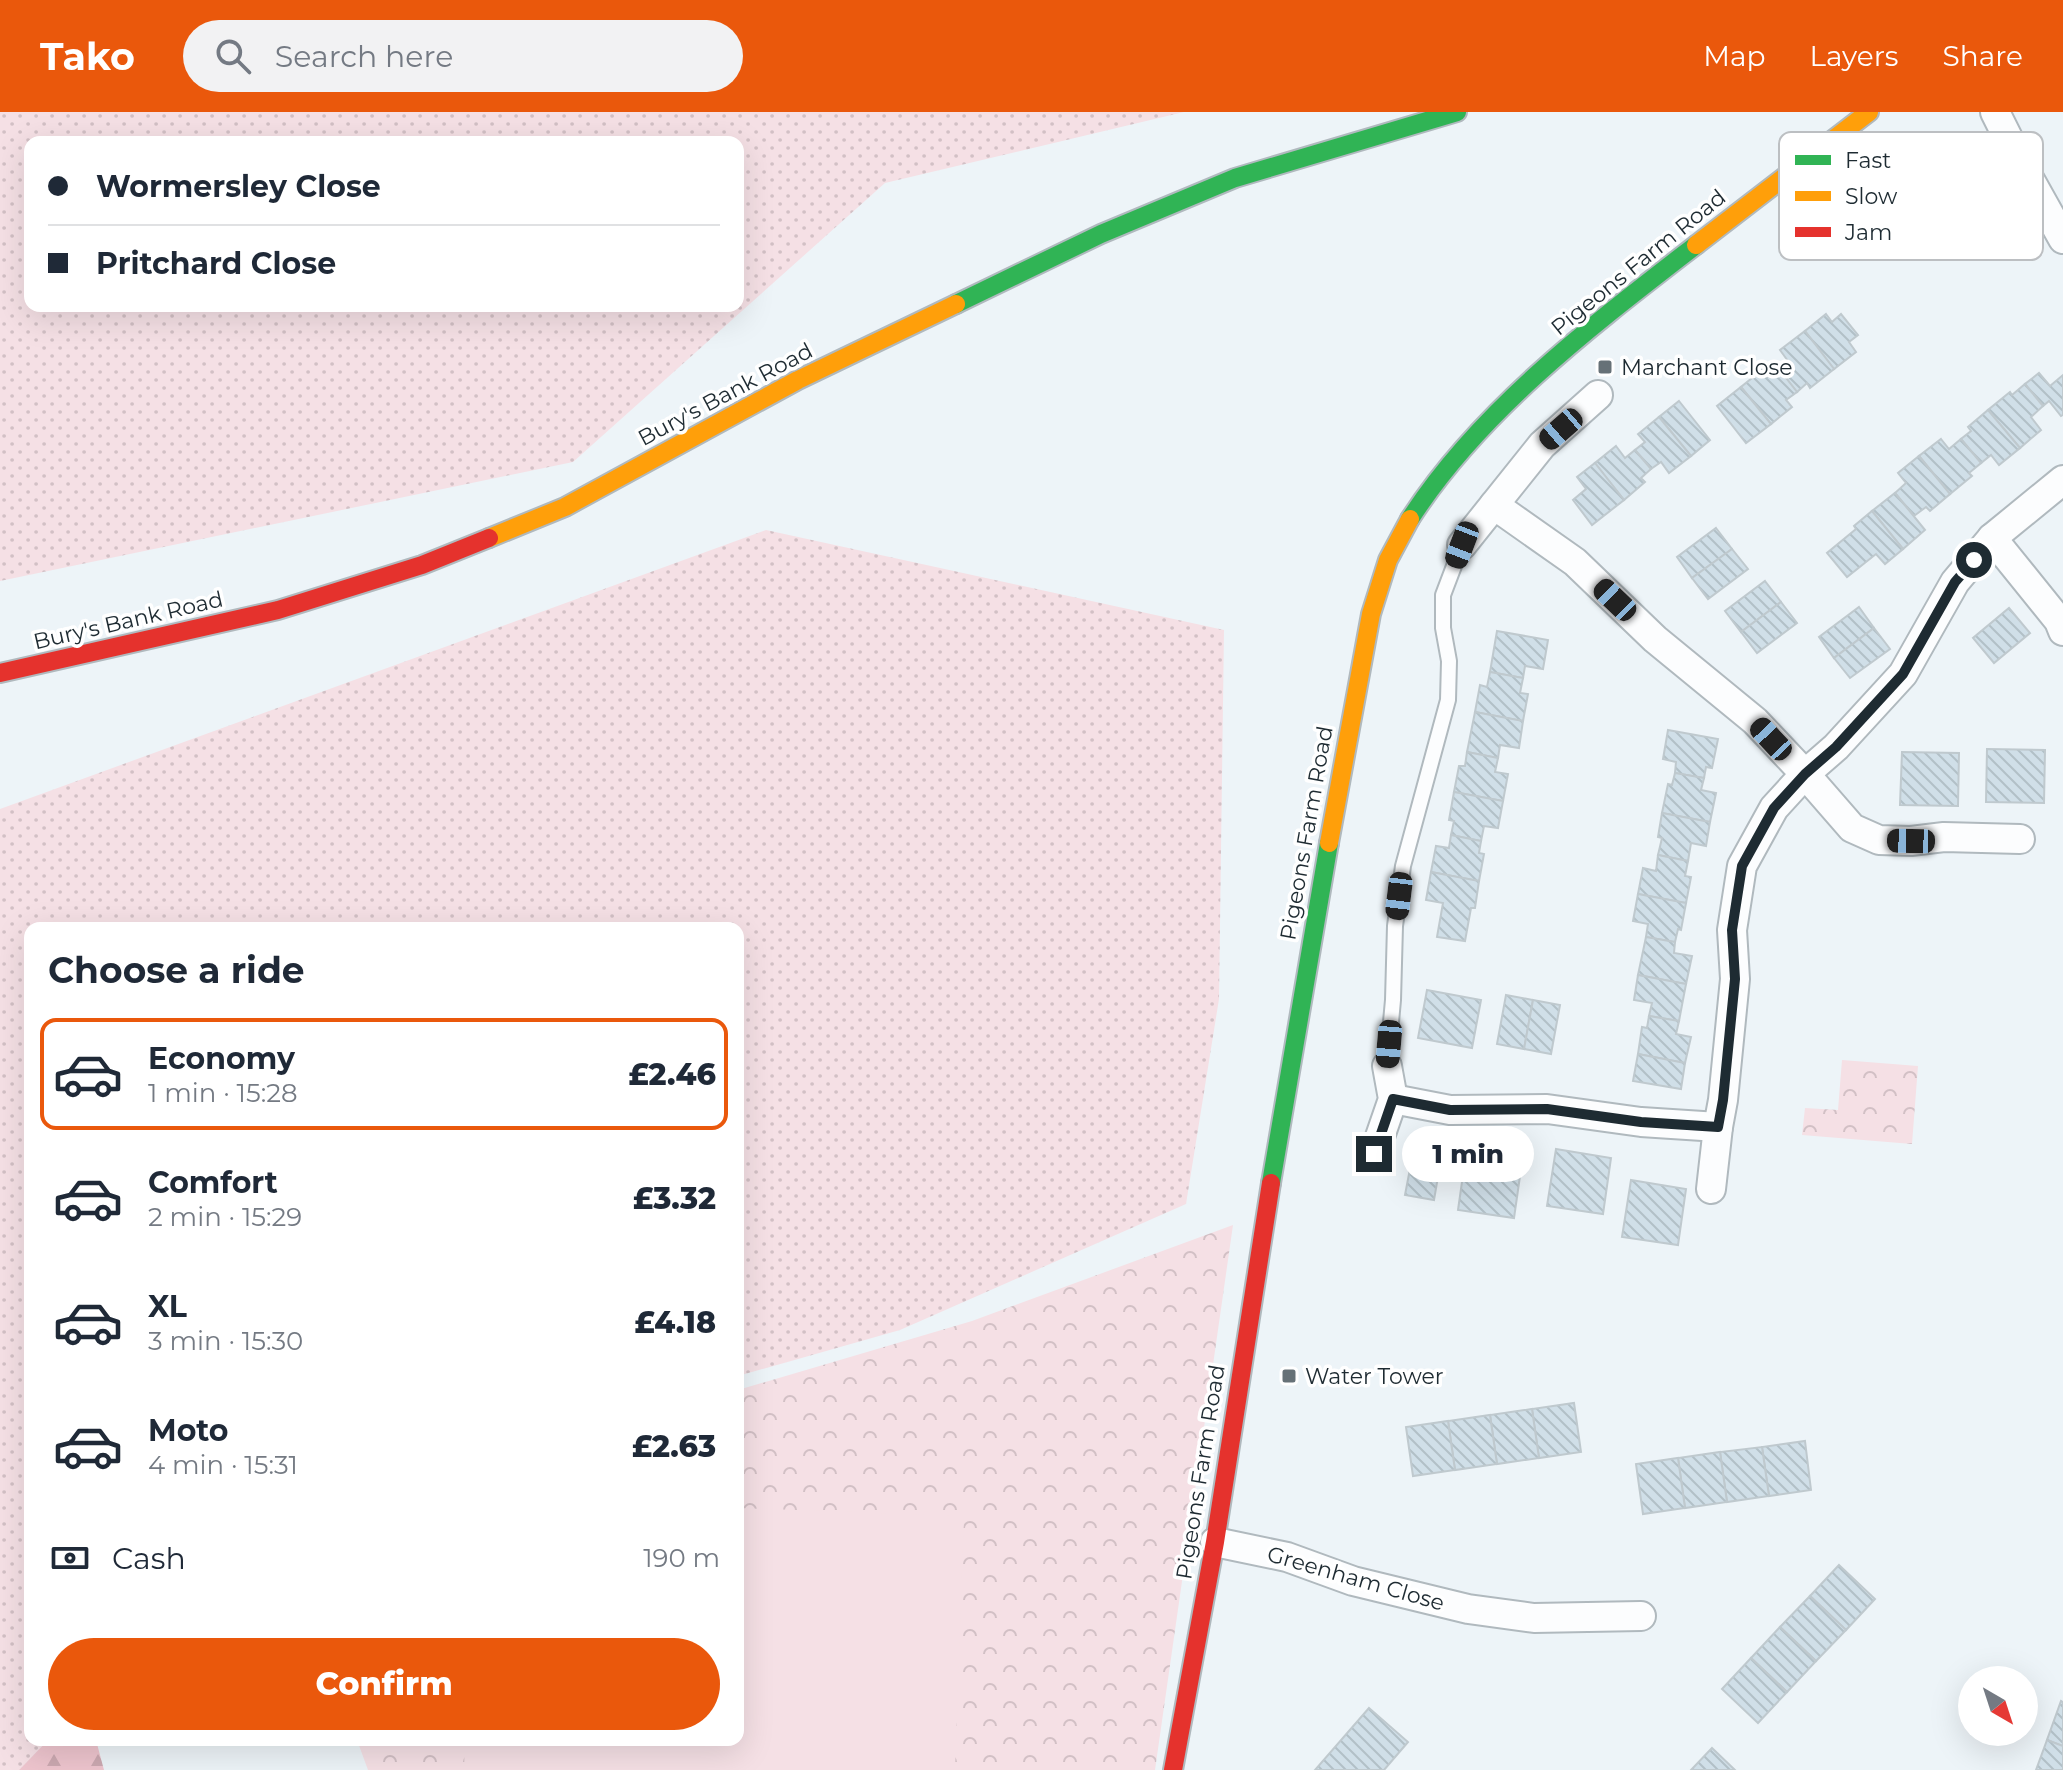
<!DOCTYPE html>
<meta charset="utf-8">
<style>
body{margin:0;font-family:Montserrat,sans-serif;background:#f2f2f3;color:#1f2937;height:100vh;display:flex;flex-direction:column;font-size:30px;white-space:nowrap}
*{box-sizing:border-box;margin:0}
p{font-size:26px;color:#747a83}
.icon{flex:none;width:44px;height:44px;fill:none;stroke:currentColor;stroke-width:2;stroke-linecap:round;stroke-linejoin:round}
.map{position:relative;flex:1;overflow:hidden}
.sheet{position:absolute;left:24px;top:810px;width:720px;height:824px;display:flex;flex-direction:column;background:#fff;border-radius:16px;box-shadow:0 8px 32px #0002}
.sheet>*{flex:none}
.top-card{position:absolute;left:24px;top:24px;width:720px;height:176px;border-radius:16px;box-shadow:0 8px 32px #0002;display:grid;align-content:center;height:176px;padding:0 24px;background:#fff}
.needle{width:52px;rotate:141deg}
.controls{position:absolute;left:1958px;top:1554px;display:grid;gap:16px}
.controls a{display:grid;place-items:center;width:80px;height:80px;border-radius:50%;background:#fff;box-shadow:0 8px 32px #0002;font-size:40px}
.end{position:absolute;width:36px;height:36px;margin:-18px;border:10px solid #1e2b32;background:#fff;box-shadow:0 0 0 4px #fff}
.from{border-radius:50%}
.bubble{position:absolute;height:56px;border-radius:28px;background:#fff;box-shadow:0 8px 32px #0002;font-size:26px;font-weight:800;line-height:56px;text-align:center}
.car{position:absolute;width:24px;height:48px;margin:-24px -12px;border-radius:10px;box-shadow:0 0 6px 2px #0007;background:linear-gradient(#222 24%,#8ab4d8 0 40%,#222 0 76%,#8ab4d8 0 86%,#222 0)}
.top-card b{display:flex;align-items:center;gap:28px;height:76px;font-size:30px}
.top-card b+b{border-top:2px solid #e0e1e3}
.top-card i{width:20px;height:20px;background:#1f2937}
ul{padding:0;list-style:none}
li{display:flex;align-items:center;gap:24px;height:112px;margin:0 16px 12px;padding:0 8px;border:4px solid transparent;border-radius:16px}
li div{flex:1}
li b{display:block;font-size:30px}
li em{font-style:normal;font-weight:800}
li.current{border-color:#ea580c}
li>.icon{width:72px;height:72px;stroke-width:1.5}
h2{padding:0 24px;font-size:36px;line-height:96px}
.pay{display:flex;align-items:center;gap:20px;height:88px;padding:0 24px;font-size:30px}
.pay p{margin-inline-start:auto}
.button{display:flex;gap:16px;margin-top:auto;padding:16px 24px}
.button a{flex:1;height:92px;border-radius:48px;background:#ea580c;color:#fff;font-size:32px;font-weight:800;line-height:92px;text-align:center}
header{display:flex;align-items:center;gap:48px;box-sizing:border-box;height:112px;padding:0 40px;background:#ea580c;color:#fff}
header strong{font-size:38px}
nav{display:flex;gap:44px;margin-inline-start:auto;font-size:28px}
.search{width:560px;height:72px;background:#f2f2f3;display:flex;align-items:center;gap:20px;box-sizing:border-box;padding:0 28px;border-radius:44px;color:#747a83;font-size:30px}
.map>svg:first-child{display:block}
.grass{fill:url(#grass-dots);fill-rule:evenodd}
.forest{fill:url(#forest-firs)}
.park{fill:url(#park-crowns)}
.pitch{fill:#f5e0e5}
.building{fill:url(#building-back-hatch);stroke:#bfc9ce;stroke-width:2}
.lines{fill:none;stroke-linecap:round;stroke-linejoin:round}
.lane-casing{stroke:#b0b9be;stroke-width:18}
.street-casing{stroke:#b0b9be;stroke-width:32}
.fast-casing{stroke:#b0b9be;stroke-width:22}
.slow-casing{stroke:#b0b9be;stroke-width:22}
.jam-casing{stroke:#b0b9be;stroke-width:22}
.lane{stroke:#fcfdfe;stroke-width:14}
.street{stroke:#fcfdfe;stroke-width:28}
.fast{stroke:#30b455;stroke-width:18}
.slow{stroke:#ff9f0a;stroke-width:18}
.jam{stroke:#e5322d;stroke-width:18}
.route{stroke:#1e2b32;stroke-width:10}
.poi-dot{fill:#667177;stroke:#fff;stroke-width:3}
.labels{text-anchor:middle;stroke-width:7;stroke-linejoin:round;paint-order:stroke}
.street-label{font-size:22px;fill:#1e2b32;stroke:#fff}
.poi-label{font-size:22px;fill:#1e2b32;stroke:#fff;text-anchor:start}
.key{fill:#fff;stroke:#bcbfc2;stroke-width:2}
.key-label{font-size:22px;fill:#1e2b32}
</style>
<header>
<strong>Tako</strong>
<div class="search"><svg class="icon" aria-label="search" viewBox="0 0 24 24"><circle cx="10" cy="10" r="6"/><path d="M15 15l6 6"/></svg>Search here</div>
<nav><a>Map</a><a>Layers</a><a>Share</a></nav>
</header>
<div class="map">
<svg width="2063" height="1658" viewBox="0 0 2063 1658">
<defs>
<pattern id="grass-dots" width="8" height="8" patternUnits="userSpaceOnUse" patternTransform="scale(2)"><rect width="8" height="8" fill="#f5e0e5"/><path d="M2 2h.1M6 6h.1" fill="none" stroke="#d2c0c5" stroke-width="1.8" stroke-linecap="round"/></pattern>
<pattern id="forest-firs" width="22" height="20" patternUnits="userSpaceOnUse" patternTransform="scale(2)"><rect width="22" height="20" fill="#eec5ce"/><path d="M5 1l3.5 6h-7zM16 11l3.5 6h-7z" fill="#cca9b1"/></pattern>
<pattern id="park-crowns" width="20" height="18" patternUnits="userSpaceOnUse" patternTransform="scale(2)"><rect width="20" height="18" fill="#f5e0e5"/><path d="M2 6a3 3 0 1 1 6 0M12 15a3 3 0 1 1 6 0" fill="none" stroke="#d2c0c5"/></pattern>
<pattern id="building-back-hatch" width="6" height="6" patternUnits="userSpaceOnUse" patternTransform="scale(2)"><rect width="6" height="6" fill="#d0dfe8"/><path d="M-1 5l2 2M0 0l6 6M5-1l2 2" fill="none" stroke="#b2c0c7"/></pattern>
</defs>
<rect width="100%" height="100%" fill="#edf4f8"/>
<!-- grass -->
<g class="grass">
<path d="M0,0H1184L885,71L573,350L0,469ZM30,30H738V194H30Z"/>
<path d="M766,418L1224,518L1219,887L1186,1092L900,1218L738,1264V816H30V1628H48L19,1658H0V697Z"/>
</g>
<!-- forest -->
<path class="forest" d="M48,1628H96L104,1658H19Z"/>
<!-- park -->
<g class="park">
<path d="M1842,948L1918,954L1912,1032L1802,1023L1805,996L1838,998Z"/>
<path d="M1233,1113L1155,1658H368L357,1628H738V1278L972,1209Z"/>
</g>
<!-- pitch -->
<path class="pitch" d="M738,1396L964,1404L955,1658H464L465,1628H738Z"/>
<!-- building -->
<g class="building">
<path d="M1826,202L1832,210L1841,202L1858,223L1849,230L1856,240L1834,257L1805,219Z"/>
<path d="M1805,219L1834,257L1810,276L1807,271L1797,280L1779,257L1788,249L1780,238Z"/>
<path d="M1779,257L1797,280L1786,288L1792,295L1771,312L1741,275L1762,258L1768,265Z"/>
<path d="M2039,261L2050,274L2063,263V303L2061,304L2049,289L2043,294L2025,272Z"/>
<path d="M2025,272L2043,294L2031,305L2041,318L2020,336L1988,298L2010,280L2012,283Z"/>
<path d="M1741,275L1771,312L1746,331L1717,294Z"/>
<path d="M1679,289L1710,328L1691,344L1659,305Z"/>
<path d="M1988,298L2020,336L1999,353L1991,343L1981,351L1961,327L1971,319L1968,315Z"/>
<path d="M1659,305L1691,344L1669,361L1661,350L1651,357L1635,338L1645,330L1638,322Z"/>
<path d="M1941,327L1949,337L1961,327L1981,351L1969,361L1972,364L1950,382L1919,344Z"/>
<path d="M1616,334L1625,346L1635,338L1651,357L1641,366L1645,370L1624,388L1595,351Z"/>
<path d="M1919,344L1950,382L1930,399L1926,395L1914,404L1895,381L1906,371L1898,361Z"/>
<path d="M1595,351L1624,388L1592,413L1573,388L1586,377L1577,365Z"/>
<path d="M1895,381L1925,418L1903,437L1872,399Z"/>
<path d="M1872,399L1903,437L1885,452L1876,442L1847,465L1827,441L1856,417L1854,414Z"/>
<path d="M1716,416L1732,437L1692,466L1677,445Z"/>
<path d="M1732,437L1748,457L1708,487L1692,466Z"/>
<path d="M1765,469L1781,490L1741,520L1725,499Z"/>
<path d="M1781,490L1797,511L1757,541L1741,520Z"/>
<path d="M1859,495L1874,516L1834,546L1819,525Z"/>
<path d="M2009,496L2030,521L1994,551L1973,526Z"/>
<path d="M1874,516L1890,537L1850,566L1834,546Z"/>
<path d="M1497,519L1548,528L1543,557L1525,554L1523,566L1490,560Z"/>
<path d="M1490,560L1523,566L1520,581L1528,582L1523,609L1475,600L1480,573L1487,575Z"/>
<path d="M1475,600L1523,609L1519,636L1500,633L1498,646L1467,640Z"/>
<path d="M1668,618L1718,627L1712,656L1706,655L1704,666L1675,661L1676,650L1663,647Z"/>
<path d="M1987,637L2045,638L2044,691L1986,690Z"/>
<path d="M1467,640L1498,646L1495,660L1508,662L1503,689L1454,680L1459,654H1465Z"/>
<path d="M1902,640L1959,641L1958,694L1900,693Z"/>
<path d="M1675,661L1704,666L1701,678L1716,681L1710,710L1662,701L1668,672L1672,673Z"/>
<path d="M1454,680L1503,689L1498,716L1484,714L1481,729L1451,723L1454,709L1449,708Z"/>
<path d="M1662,701L1710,710L1706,734L1691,731L1688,749L1658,743L1662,726L1658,725Z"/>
<path d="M1451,723L1481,729L1479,741L1484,742L1479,769L1431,760L1436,734L1449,736Z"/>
<path d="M1658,743L1688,749L1685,764L1691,765L1686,791L1638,782L1643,756L1656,759Z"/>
<path d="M1431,760L1479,769L1475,796H1471L1465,829L1437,825L1443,791L1426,788Z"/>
<path d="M1638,782L1686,791L1681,818L1678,817L1675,830L1646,825L1648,812L1633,809Z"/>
<path d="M1646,825L1675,830L1674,841L1692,844L1686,872L1638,863Z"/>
<path d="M1638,863L1686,872L1679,909L1649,904L1652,891L1634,888Z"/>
<path d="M1427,878L1481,888L1472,936L1418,926Z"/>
<path d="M1506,883L1533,888L1524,937L1497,932Z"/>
<path d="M1533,888L1560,893L1551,942L1524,937Z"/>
<path d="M1649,904L1679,909L1676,922L1691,925L1685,951L1638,942L1642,915L1647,916Z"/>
<path d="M1638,942L1685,951L1681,977L1633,969Z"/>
<path d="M1414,1036L1442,1041L1434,1088L1405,1083Z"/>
<path d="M1556,1037L1611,1046L1603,1102L1547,1094Z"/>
<path d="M1466,1042L1522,1050L1514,1106L1458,1098Z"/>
<path d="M1631,1068L1686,1077L1678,1133L1622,1125Z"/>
<path d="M1574,1291L1581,1340L1539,1346L1532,1297Z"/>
<path d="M1532,1297L1539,1346L1497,1352L1490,1303Z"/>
<path d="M1490,1303L1497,1352L1455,1358L1448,1309Z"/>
<path d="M1448,1309L1455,1358L1413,1364L1406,1315Z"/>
<path d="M1805,1329L1811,1378L1769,1384L1762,1335Z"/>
<path d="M1762,1335L1769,1384L1727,1390L1720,1340Z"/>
<path d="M1720,1340L1727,1390L1685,1396L1678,1346Z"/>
<path d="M1678,1346L1685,1396L1643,1402L1636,1352Z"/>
<path d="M1839,1453L1875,1487L1846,1518L1810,1484Z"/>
<path d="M1810,1484L1846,1518L1816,1549L1780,1515Z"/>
<path d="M1780,1515L1816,1549L1787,1580L1751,1546Z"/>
<path d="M1751,1546L1787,1580L1758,1611L1722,1577Z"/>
<path d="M2061,1589L2063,1590V1634L2047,1628Z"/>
<path d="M1369,1596L1408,1630L1384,1658H1315Z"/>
<path d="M2047,1628L2063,1634V1658H2036Z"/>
<path d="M1712,1636L1735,1658H1691Z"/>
</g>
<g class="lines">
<defs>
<path id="lane" d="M1387,954L1393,888L1395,814L1403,754L1448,588L1449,549L1443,516V483L1462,433"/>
<g id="street">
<path d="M1995,0L2020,50L2063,127"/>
<path d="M1494,393L1575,450L1655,527L1755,609L1805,662L1852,716L1879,728L1911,729L1944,725L2020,727"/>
<path d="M1992,426L2059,509L2063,519"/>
<path d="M1462,433L1542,333L1598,283"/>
<path d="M1393,987L1450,998L1547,997L1641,1010L1718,1015"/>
<path d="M1374,1042L1393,987L1387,954"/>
<path d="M1711,1077L1718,1015L1723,988L1735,867L1732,818L1742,754L1774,696L1805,662L1836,635L1903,562L1955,470L1992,426L2063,368"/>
<path d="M1215,1430L1287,1445L1353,1469L1468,1497L1534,1506L1641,1504"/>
</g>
<g id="fast">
<path d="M956,192L1101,122L1235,66L1457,0"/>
<path d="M1410,407C1480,298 1594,212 1696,133"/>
<path d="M1271,1071L1329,731"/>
</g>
<g id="slow">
<path d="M1696,133L1869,0"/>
<path d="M489,426L565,395L798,268L956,192"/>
<path d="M1329,731L1371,502L1388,448L1410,407"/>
</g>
<g id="jam">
<path d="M0,561L278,498L422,453L489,426"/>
<path d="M1173,1658L1215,1430L1271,1071"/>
</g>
</defs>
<!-- lane casing -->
<use href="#lane" class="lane-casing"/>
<!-- street casing -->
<use href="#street" class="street-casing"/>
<!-- fast casing -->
<use href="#fast" class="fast-casing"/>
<!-- slow casing -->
<use href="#slow" class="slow-casing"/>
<!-- jam casing -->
<use href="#jam" class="jam-casing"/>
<!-- lane -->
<use href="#lane" class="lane"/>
<!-- street -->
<use href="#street" class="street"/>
<!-- fast -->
<use href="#fast" class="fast"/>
<!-- slow -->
<use href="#slow" class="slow"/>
<!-- jam -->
<use href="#jam" class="jam"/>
</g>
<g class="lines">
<!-- route -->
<path class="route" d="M1374,1042L1393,987L1450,998L1547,997L1641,1010L1718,1015L1723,988L1735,867L1732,818L1742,754L1774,696L1805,662L1836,635L1903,562L1955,470L1974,448"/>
</g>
<!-- markers -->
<g class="poi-dot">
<rect x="1597" y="247" width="16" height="16" rx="4"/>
<rect x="1281" y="1256" width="16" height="16" rx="4"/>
</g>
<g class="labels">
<!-- street labels -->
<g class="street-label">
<text transform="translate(1638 150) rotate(-39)" y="8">Pigeons Farm Road</text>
<text transform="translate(725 282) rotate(-28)" y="8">Bury's Bank Road</text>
<text transform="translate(128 508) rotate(-13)" y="8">Bury's Bank Road</text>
<text transform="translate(1306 721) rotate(-80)" y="8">Pigeons Farm Road</text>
<text transform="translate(1200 1360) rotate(-81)" y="8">Pigeons Farm Road</text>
<text transform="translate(1356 1466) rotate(16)" y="8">Greenham Close</text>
</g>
<!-- poi labels -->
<g class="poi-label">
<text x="1621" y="263">Marchant Close</text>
<text x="1305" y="1272">Water Tower</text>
</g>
</g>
<!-- legend -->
<rect x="1779" y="20" width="264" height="128" rx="12" class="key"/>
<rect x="1795" y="43" width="36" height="10" fill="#30b455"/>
<rect x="1795" y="79" width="36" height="10" fill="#ff9f0a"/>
<rect x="1795" y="115" width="36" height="10" fill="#e5322d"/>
<g class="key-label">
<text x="1845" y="56">Fast</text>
<text x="1845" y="92">Slow</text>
<text x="1845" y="128">Jam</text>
</g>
</svg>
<div class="controls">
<a><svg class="needle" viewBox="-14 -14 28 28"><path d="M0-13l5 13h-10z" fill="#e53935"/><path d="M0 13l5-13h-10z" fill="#747a83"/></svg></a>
</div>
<i class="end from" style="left:1974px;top:448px"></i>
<i class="end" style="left:1374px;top:1042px"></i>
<div class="bubble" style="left:1402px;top:1014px;width:132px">1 min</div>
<i class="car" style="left:1561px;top:317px;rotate:229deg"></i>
<i class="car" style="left:1462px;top:433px;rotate:201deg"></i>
<i class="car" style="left:1615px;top:488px;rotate:314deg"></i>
<i class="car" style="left:1771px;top:627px;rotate:317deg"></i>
<i class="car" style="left:1911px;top:729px;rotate:271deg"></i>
<i class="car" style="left:1399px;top:784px;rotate:187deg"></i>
<i class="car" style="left:1389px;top:932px;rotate:185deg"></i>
<div class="top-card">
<b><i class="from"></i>Wormersley Close</b>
<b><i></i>Pritchard Close</b>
</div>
<section class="sheet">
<h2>Choose a ride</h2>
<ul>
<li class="current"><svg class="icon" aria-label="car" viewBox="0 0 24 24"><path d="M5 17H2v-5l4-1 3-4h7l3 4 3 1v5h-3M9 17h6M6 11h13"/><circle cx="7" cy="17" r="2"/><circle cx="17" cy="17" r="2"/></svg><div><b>Economy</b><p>1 min · 15:28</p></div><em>£2.46</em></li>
<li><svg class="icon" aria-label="car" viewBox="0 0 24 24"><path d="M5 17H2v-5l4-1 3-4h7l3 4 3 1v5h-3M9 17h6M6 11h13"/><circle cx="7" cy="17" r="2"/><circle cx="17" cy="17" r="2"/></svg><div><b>Comfort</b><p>2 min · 15:29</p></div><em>£3.32</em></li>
<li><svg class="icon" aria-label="car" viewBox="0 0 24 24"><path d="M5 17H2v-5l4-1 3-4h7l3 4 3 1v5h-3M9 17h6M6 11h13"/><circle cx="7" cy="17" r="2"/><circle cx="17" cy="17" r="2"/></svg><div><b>XL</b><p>3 min · 15:30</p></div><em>£4.18</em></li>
<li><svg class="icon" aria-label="car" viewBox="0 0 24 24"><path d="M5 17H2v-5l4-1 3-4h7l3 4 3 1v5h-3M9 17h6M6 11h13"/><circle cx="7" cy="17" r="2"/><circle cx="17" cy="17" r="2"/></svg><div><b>Moto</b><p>4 min · 15:31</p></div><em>£2.63</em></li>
</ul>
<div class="pay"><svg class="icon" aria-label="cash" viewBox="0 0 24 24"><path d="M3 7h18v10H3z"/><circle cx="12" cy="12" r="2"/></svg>Cash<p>190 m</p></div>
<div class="button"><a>Confirm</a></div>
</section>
</div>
